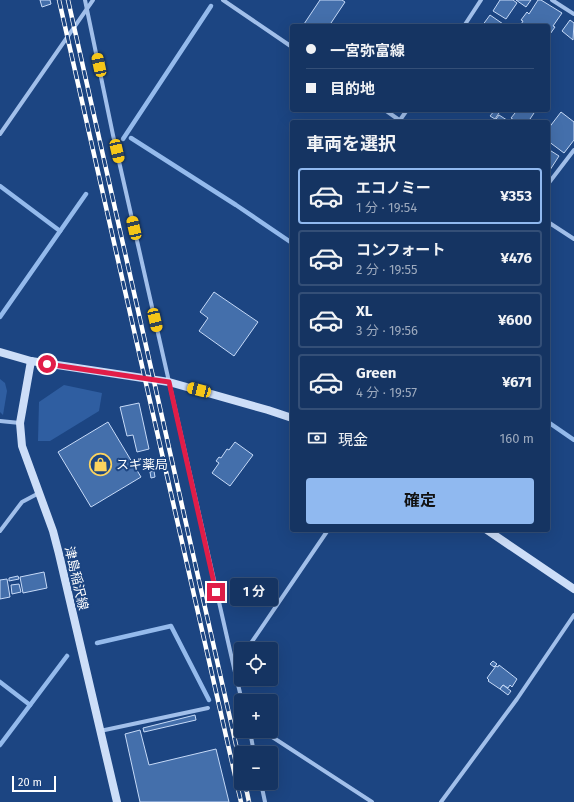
<!DOCTYPE html>
<html lang="ja">
<meta charset="utf-8">
<style>
body{margin:0;font-family:"Fira Sans","Noto Sans JP",sans-serif;background:#223f6b;color:#f1f3f6;height:100vh;display:flex;flex-direction:column;font-size:15px;white-space:nowrap}
*{box-sizing:border-box;margin:0}
p{font-size:13px;color:#9daabe}
.icon{flex:none;width:22px;height:22px;fill:none;stroke:currentColor;stroke-width:2;stroke-linecap:round;stroke-linejoin:round}
.map{position:relative;flex:1;overflow:hidden}
.drawer{position:absolute;left:290px;top:120px;width:260px;height:412px;display:flex;flex-direction:column;background:#153462;border-radius:4px;box-shadow:0 4px 16px #0002,0 0 0 1px #344f77}
.drawer>*{flex:none}
.hud{position:absolute;left:290px;top:24px;width:260px;height:88px;border-radius:4px;box-shadow:0 4px 16px #0002,0 0 0 1px #344f77;display:grid;align-content:center;height:88px;padding:0 16px;background:#153462}
.controls{position:absolute;left:234px;top:642px;display:grid;gap:8px}
.controls a{display:grid;place-items:center;width:44px;height:44px;border-radius:4px;background:#153462;box-shadow:0 4px 16px #0002,0 0 0 1px #344f77;font-size:20px}
.scale{position:absolute;left:12px;bottom:10px;width:44px;box-sizing:border-box;padding-left:4px;border:2px solid #fff;border-top:0;font-size:11px;line-height:14px;white-space:nowrap;color:#fff;-webkit-text-stroke:3px #1c4582;paint-order:stroke}
.end{position:absolute;width:18px;height:18px;margin:-9px;border:5px solid #e11d48;background:#fff;box-shadow:0 0 0 2px #fff}
.from{border-radius:50%}
.bubble{position:absolute;height:28px;border-radius:4px;background:#153462;box-shadow:0 4px 16px #0002,0 0 0 1px #344f77;font-size:13px;font-weight:700;line-height:28px;text-align:center}
.car{position:absolute;width:12px;height:24px;margin:-12px -6px;border-radius:5px;box-shadow:0 0 3px 1px #0007;background:linear-gradient(#f5c518 24%,#345 0 40%,#f5c518 0 76%,#345 0 86%,#f5c518 0)}
.hud b{display:flex;align-items:center;gap:14px;height:38px;font-size:15px}
.hud b+b{border-top:1px solid #344f77}
.hud i{width:10px;height:10px;background:#f1f3f6}
ul{padding:0;list-style:none}
li{display:flex;align-items:center;gap:12px;height:56px;margin:0 8px 6px;padding:0 8px;border:2px solid #344f77;border-radius:4px}
li div{flex:1}
li b{display:block;font-size:15px}
li em{font-style:normal;font-weight:700}
li.active{border-color:#90b9f0}
li>.icon{width:36px;height:36px;stroke-width:1.5}
h2{padding:0 16px;font-size:18px;line-height:48px}
.pay{display:flex;align-items:center;gap:10px;height:44px;padding:0 16px;font-size:15px}
.pay p{margin-inline-start:auto}
.button{display:flex;gap:8px;margin-top:auto;padding:8px 16px}
.button a{flex:1;height:46px;border-radius:4px;background:#90b9f0;color:#111;font-size:16px;font-weight:700;line-height:46px;text-align:center}
.map>svg:first-child{display:block}
.green{fill:#2f5ea1}
.lines{fill:none;stroke-linecap:round;stroke-linejoin:round}
.stream{stroke:#94baec;stroke-width:4.5}
.building{fill:#446fab;stroke:#c6daf8}
.street{stroke:#a1bfea;stroke-width:4}
.secondary{stroke:#cddef8;stroke-width:8}
.rail-casing{stroke:#fff;stroke-width:4.5}
.rail{stroke:#1c4582;stroke-width:3;stroke-dasharray:9;stroke-linecap:butt}
.route{stroke:#e11d48;stroke-width:5}
.labels{text-anchor:middle;stroke-width:4;stroke-linejoin:round;paint-order:stroke}
.poi-label{font-size:13px;fill:#fff;stroke:#1c4582;text-anchor:start}
.street-label{font-size:13px;fill:#fff;stroke:#1c4582}
</style>
<div class="map">
<svg width="574" height="802" viewBox="0 0 574 802">
<rect width="100%" height="100%" fill="#1c4582"/>
<!-- green -->
<g class="green">
<path d="M0,379L5,383L7,391L3,415L0,412Z"/>
<path d="M64,385L102,393L99,411L50,441H38L39,402Z"/>
</g>
<g class="lines">
<!-- stream -->
<g class="stream">
<path d="M131,138L236,205L292,243"/>
<path d="M123,139L211,6"/>
<path d="M0,186L60,231"/>
<path d="M0,317L86,194"/>
<path d="M548,422L574,440"/>
<path d="M97,643L171,626L209,700"/>
<path d="M0,682L30,705"/>
<path d="M0,745L67,656"/>
</g>
</g>
<!-- building -->
<g class="building">
<path d="M40,0H50L51,4L42,7Z"/>
<path d="M320,0H342L345,2L329,26H307L304,24Z"/>
<path d="M500,0H513L517,3L506,19L493,11Z"/>
<path d="M516,0H531L526,7Z"/>
<path d="M538,0H541L562,13L553,26L555,27L548,37V26H520L523,21L521,20L527,12L529,14Z"/>
<path d="M490,15L506,26H482Z"/>
<path d="M570,20L574,23L573,40L562,31Z"/>
<path d="M495,110H501L495,119L490,116Z"/>
<path d="M515,110H536L530,119L534,122H517L511,118L515,113L514,112Z"/>
<path d="M561,112L574,122V140L564,153L548,141V129Z"/>
<path d="M499,115L510,122H494Z"/>
<path d="M548,149L559,156L548,173Z"/>
<path d="M214,292L258,322L234,356L199,331L208,318L200,312Z"/>
<path d="M139,403L149,449L137,452L133,435L127,436L120,407Z"/>
<path d="M108,422L141,477L91,507L58,452Z"/>
<path d="M235,442L253,455L230,486L212,473L219,463L216,461L219,457L221,458L227,449L229,450Z"/>
<path d="M154,471L155,477L151,478L150,472Z"/>
<path d="M44,572L47,588L23,593L20,577Z"/>
<path d="M18,576L19,579L9,581V578Z"/>
<path d="M7,579L10,597L0,599V580Z"/>
<path d="M19,584L21,592L12,594L11,585Z"/>
<path d="M493,661L497,664L494,667L490,664Z"/>
<path d="M499,665L517,679L512,687L510,685L508,688L503,685L500,689L488,681L489,680L487,678L496,666L498,667Z"/>
<path d="M503,685L511,691L508,695L500,689Z"/>
<path d="M195,715L196,720L144,732L143,728Z"/>
<path d="M140,730L149,765L216,749L229,802H140L125,734Z"/>
</g>
<g class="lines">
<!-- street -->
<g class="street">
<path d="M85,0L113,135L234,668L242,701"/>
<path d="M223,0L292,47"/>
<path d="M552,0L574,14"/>
<path d="M464,26L481,0"/>
<path d="M385,110L402,122"/>
<path d="M400,120L407,110"/>
<path d="M0,134L93,0"/>
<path d="M548,184L574,150"/>
<path d="M548,222L574,239"/>
<path d="M0,421L20,423"/>
<path d="M0,531L22,502L39,493"/>
<path d="M247,649L328,530"/>
<path d="M234,668L241,658"/>
<path d="M100,731L208,708"/>
<path d="M250,731L254,753"/>
<path d="M263,731L372,802"/>
<path d="M261,783L265,802"/>
<path d="M441,802L517,699L574,615"/>
</g>
<!-- secondary -->
<g class="secondary">
<path d="M0,352L31,361L169,382L268,410L292,418"/>
<path d="M31,361L20,423L22,446L53,531L59,554L117,802"/>
<path d="M487,530L574,589"/>
</g>
<defs>
<g id="rail">
<path d="M59,0L241,802"/>
<path d="M68,0L241,767"/>
<path d="M245,783L249,802"/>
</g>
</defs>
<!-- rail casing -->
<use href="#rail" class="rail-casing"/>
<!-- rail -->
<use href="#rail" class="rail"/>
</g>
<g class="lines">
<!-- route -->
<path class="route" d="M47,364L169,382L216,592"/>
</g>
<!-- icons -->
<defs>
<symbol id="shop-ring" viewBox="-11 -11 22 22"><circle r="9.5" fill="#1c4582" stroke="#fbd35e" stroke-width="1.5"/><path d="M-5-2.5h2.3a2.7 3.5 0 0 1 5.4 0H5L5.5 6h-11ZM-1.5-2.5h3a1.5 2.3 0 0 0-3 0Z" fill="#fbd35e"/></symbol>
</defs>
<g fill-rule="evenodd">
<use href="#shop-ring" x="88" y="452" width="25" height="25"/>
</g>
<g class="labels">
<!-- poi labels -->
<g class="poi-label">
<text x="116" y="469">スギ薬局</text>
</g>
<!-- street labels -->
<g class="street-label">
<text transform="translate(77 578) rotate(77)" y="5">津島稲沢線</text>
</g>
</g>
</svg>
<div class="controls">
<a><svg class="icon" aria-label="locate" viewBox="0 0 24 24"><circle cx="12" cy="12" r="6"/><path d="M12 2v4M12 18v4M2 12h4M18 12h4"/></svg></a>
<a>+</a>
<a>−</a>
</div>
<div class="scale">20 m</div>
<i class="end from" style="left:47px;top:364px"></i>
<i class="end" style="left:216px;top:592px"></i>
<div class="bubble" style="left:230px;top:578px;width:48px">1 分</div>
<i class="car" style="left:99px;top:65px;rotate:348deg"></i>
<i class="car" style="left:117px;top:151px;rotate:167deg"></i>
<i class="car" style="left:134px;top:228px;rotate:347deg"></i>
<i class="car" style="left:155px;top:320px;rotate:167deg"></i>
<i class="car" style="left:199px;top:390px;rotate:285deg"></i>
<div class="hud">
<b><i class="from"></i>一宮弥富線</b>
<b><i></i>目的地</b>
</div>
<section class="drawer">
<h2>車両を選択</h2>
<ul>
<li class="active"><svg class="icon" aria-label="car" viewBox="0 0 24 24"><path d="M5 17H2v-5l4-1 3-4h7l3 4 3 1v5h-3M9 17h6M6 11h13"/><circle cx="7" cy="17" r="2"/><circle cx="17" cy="17" r="2"/></svg><div><b>エコノミー</b><p>1 分 · 19:54</p></div><em>¥353</em></li>
<li><svg class="icon" aria-label="car" viewBox="0 0 24 24"><path d="M5 17H2v-5l4-1 3-4h7l3 4 3 1v5h-3M9 17h6M6 11h13"/><circle cx="7" cy="17" r="2"/><circle cx="17" cy="17" r="2"/></svg><div><b>コンフォート</b><p>2 分 · 19:55</p></div><em>¥476</em></li>
<li><svg class="icon" aria-label="car" viewBox="0 0 24 24"><path d="M5 17H2v-5l4-1 3-4h7l3 4 3 1v5h-3M9 17h6M6 11h13"/><circle cx="7" cy="17" r="2"/><circle cx="17" cy="17" r="2"/></svg><div><b>XL</b><p>3 分 · 19:56</p></div><em>¥600</em></li>
<li><svg class="icon" aria-label="car" viewBox="0 0 24 24"><path d="M5 17H2v-5l4-1 3-4h7l3 4 3 1v5h-3M9 17h6M6 11h13"/><circle cx="7" cy="17" r="2"/><circle cx="17" cy="17" r="2"/></svg><div><b>Green</b><p>4 分 · 19:57</p></div><em>¥671</em></li>
</ul>
<div class="pay"><svg class="icon" aria-label="cash" viewBox="0 0 24 24"><path d="M3 7h18v10H3z"/><circle cx="12" cy="12" r="2"/></svg>現金<p>160 m</p></div>
<div class="button"><a>確定</a></div>
</section>
</div>
